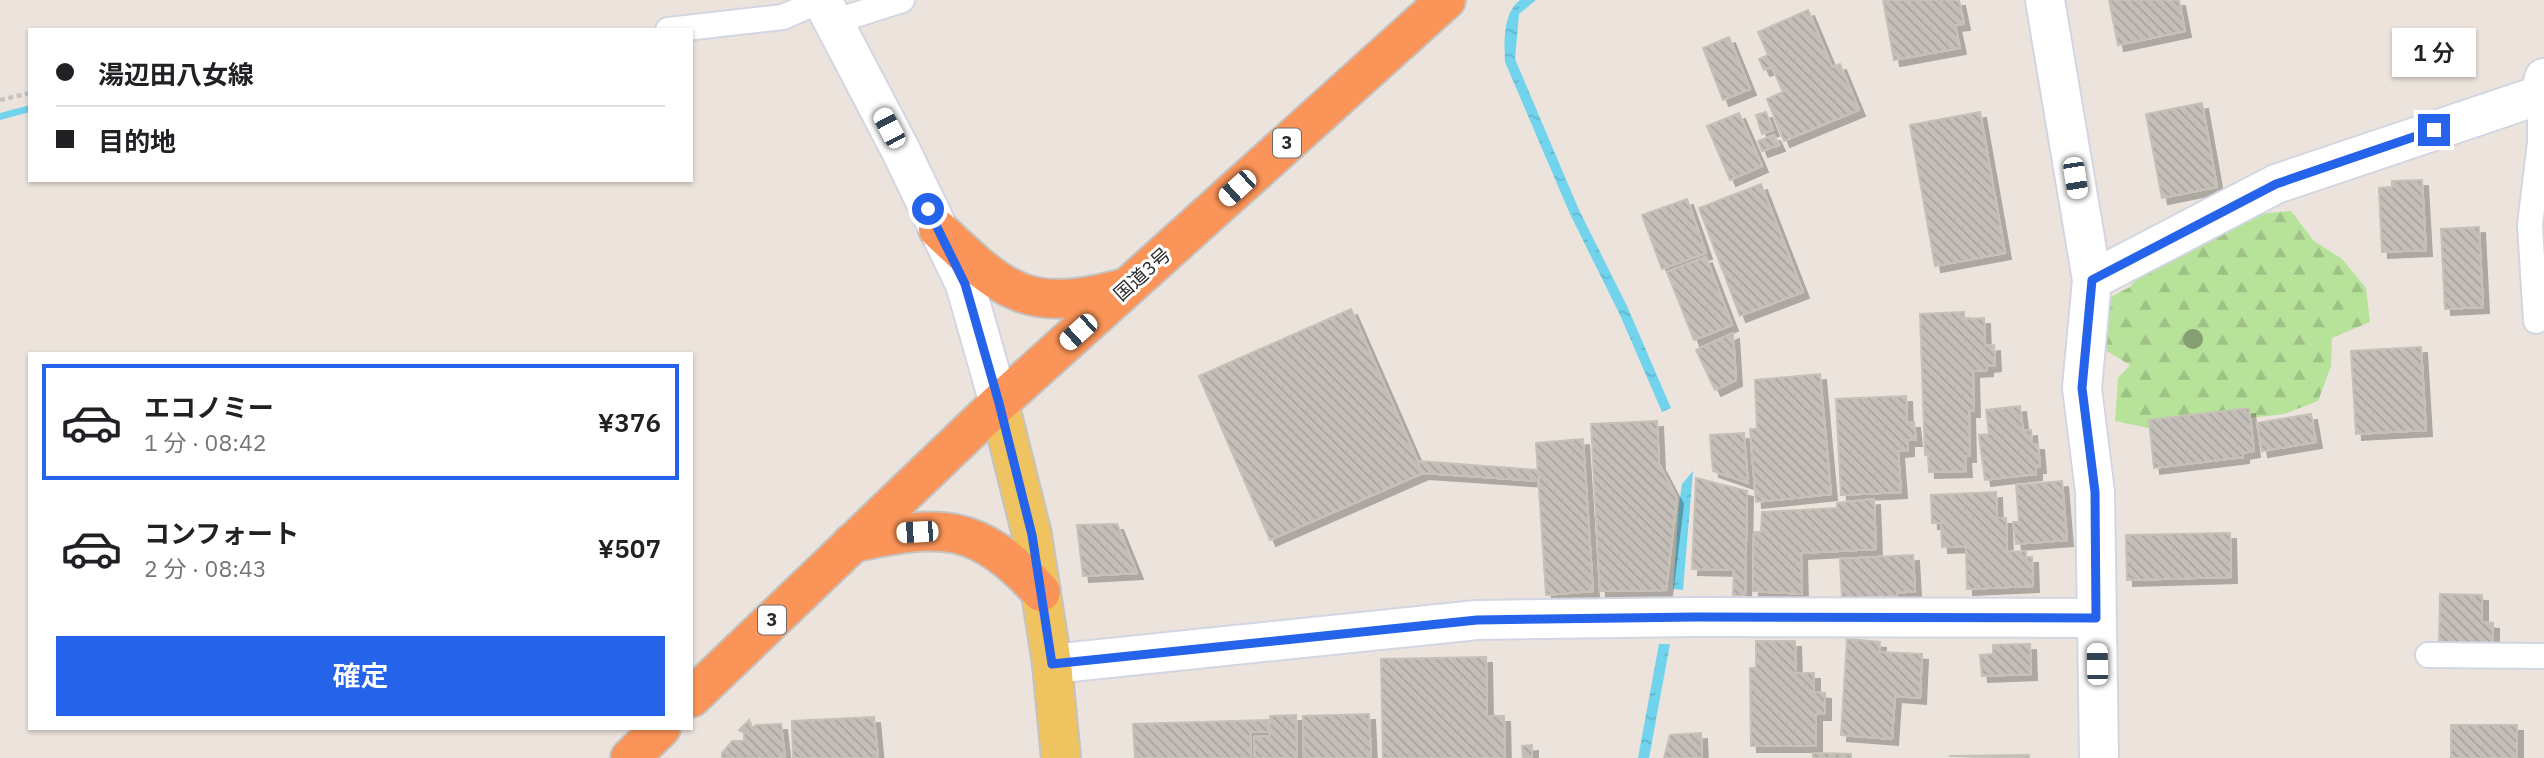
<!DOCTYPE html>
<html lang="ja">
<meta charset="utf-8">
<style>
body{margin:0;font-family:"IBM Plex Sans","Noto Sans JP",sans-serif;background:#f2f2f2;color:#202124;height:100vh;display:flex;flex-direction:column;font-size:26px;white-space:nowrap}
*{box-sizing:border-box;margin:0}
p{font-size:23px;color:#757577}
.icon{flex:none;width:38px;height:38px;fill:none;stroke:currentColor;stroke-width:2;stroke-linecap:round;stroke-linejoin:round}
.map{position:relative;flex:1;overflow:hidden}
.details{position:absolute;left:28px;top:352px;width:665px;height:378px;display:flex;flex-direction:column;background:#fff;border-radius:0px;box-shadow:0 2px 5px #0004}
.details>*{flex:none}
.top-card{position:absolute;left:28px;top:28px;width:665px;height:154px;border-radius:0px;box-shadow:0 2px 5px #0004;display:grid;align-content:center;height:154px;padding:0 28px;background:#fff}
.end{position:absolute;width:32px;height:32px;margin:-16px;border:9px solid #2563eb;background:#fff;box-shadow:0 0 0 4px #fff}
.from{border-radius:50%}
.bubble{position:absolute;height:49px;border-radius:0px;background:#fff;box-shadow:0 2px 5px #0004;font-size:23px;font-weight:600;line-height:49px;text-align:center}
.car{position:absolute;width:21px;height:42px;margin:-21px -10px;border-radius:9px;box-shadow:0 0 5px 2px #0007;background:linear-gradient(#fff 24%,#345 0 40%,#fff 0 76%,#345 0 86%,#fff 0)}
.top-card b{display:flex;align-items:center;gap:24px;height:66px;font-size:26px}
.top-card b+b{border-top:2px solid #e0e0e0}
.top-card i{width:18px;height:18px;background:#202124}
ul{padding:12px 0 0;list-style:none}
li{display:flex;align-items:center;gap:21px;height:116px;margin:0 14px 10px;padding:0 14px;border:4px solid transparent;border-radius:0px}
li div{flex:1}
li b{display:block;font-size:26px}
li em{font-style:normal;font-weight:600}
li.selected{border-color:#2563eb}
li>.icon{width:63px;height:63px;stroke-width:1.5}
.button{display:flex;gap:14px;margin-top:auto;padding:14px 28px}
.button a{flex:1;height:80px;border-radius:0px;background:#2563eb;color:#fff;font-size:28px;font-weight:600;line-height:80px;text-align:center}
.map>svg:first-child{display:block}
.forest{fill:url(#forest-firs)}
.water{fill:url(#water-ripples)}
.building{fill:url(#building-back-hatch);stroke:#c7c0b6;stroke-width:2;filter:url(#shadow)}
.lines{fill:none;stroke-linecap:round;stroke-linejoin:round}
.lane-casing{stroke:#d2d6e3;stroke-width:28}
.street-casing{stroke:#d2d6e3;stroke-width:42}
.secondary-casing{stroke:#d2d6e3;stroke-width:42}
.primary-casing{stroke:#c3c3c3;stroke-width:42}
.highway-casing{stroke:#c3c3c3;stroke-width:42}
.path{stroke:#c3c3c3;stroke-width:4.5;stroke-dasharray:5 3.5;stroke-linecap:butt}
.lane{stroke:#fff;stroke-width:24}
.street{stroke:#fff;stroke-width:38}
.secondary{stroke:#fff;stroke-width:38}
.primary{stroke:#eec360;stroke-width:38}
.highway{stroke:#fb9458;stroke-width:38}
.tree{fill:#859f72}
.route{stroke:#2563eb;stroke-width:9}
.labels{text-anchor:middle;stroke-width:6;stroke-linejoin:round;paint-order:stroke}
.shield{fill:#fff;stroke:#6a6a6a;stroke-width:2}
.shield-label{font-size:18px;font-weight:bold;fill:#2a2a2a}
.street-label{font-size:19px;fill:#2a2a2a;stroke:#fff}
</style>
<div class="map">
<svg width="2544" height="758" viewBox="0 0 2544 758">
<defs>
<pattern id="forest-firs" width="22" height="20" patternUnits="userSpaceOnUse" patternTransform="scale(1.75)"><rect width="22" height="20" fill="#b7e29a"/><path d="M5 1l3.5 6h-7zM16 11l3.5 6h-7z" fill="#9ec285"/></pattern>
<pattern id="water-ripples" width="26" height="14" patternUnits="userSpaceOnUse" patternTransform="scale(1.75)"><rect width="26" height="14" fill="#71d3ec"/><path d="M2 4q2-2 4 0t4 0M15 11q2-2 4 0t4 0" fill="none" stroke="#62b5cb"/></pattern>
<pattern id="building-back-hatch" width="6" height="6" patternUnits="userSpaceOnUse" patternTransform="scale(1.75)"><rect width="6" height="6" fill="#c4beb9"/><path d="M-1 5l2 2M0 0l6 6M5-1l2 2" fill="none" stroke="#a9a39f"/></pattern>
<filter id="shadow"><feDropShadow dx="6" dy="6" stdDeviation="0" flood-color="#0004"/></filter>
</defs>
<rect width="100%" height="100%" fill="#ece4dc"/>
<!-- forest -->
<path class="forest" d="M2291,211L2314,241L2342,259L2366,288L2370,322L2332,338L2331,366L2318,401L2284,414L2154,429L2115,421L2118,378L2130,365L2097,345L2105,300L2130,287L2146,264L2245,215Z"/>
<!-- water -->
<g class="water">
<path d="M1520,0H1536L1519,14L1515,59L1579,210L1627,306L1671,408L1662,412L1620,315L1570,214L1505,62C1504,41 1503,13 1520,0Z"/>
<path d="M30,105V112L0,120V113Z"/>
<path d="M1693,471L1683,590L1673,589L1679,505L1682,484Z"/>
<path d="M1659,644H1670L1649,758H1638Z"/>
</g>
<!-- building -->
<g class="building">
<path d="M1883,0H1959L1964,24L1955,25L1960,48L1894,60Z"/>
<path d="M2109,0H2179L2185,31L2118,45Z"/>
<path d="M1808,10L1832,67L1840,64L1859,110L1784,141L1767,99L1783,92L1772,67L1764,70L1759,59L1768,55L1758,32Z"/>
<path d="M1729,37L1750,89L1723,100L1703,48Z"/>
<path d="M2202,103L2217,187L2162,198L2146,114Z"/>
<path d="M1766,112L1773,130L1762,134L1756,115Z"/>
<path d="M1980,112L2005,253L1935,266L1910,125Z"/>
<path d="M1739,113L1762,166L1730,180L1707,126Z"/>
<path d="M1774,135L1779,145L1762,151L1758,141Z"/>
<path d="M2422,180L2426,250L2382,252L2379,188L2392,187V181Z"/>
<path d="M1761,184L1803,292L1740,316L1699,208Z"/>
<path d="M1687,199L1706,253L1662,269L1642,215Z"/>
<path d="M2479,227L2483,307L2445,309L2441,229Z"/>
<path d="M1706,257L1732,325L1694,340L1667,272Z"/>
<path d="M1351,309L1423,473L1270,540L1199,376Z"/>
<path d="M1964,312V319L1984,318L1985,346L1994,345L1995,365L1987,366V370L1973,371L1974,411H1969L1970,456H1965L1966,471L1929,472L1928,455H1925L1920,314Z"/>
<path d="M1733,333L1736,380L1715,390L1696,350Z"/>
<path d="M2421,347L2426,430L2356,434L2351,351Z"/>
<path d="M1820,374L1831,494L1756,502L1750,429H1757L1755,380Z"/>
<path d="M1906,396L1907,422H1914L1916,440H1908V450L1898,451L1901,492L1841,495L1836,399Z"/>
<path d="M2020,406L2023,431L2031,430L2032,444H2038L2040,467H2036V474L1985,480L1979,435L1989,434L1986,410Z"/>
<path d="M2249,408L2254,451L2243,453V457L2154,468L2149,420Z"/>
<path d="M2311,414L2316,442L2262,451L2257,423Z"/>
<path d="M1657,421L1659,464L1677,498L1666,590L1600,591L1591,424Z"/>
<path d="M1744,433L1748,483L1713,471L1710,435Z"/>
<path d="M1583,439L1593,591L1546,595L1536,443Z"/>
<path d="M1417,461L1538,470L1539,481L1423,473Z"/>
<path d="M1696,478L1747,491L1745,596L1733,595L1734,570L1692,569Z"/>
<path d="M2062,481L2067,540L2016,544L2013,522H2019L2016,485Z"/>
<path d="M1996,492L1997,518H2006L2007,552L2026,551V557H2032L2033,586L1967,589L1966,546L1942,547L1941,523H1932L1931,495Z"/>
<path d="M1874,499L1876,549L1801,553L1802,594L1753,591L1754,532H1761L1762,512L1837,508V503Z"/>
<path d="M1117,524L1137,573L1083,576L1077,525Z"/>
<path d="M2230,533L2231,577L2127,580L2126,535Z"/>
<path d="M1913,555L1915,591L1897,593V596L1842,599L1840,559Z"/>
<path d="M2440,594L2482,595V622L2493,623V646H2439Z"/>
<path d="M1847,639L1880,642L1879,652L1922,654L1920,698L1895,696L1892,739L1841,735Z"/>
<path d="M1756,641H1795L1796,673H1814V692L1825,693V714H1816V746H1751L1750,668H1756Z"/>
<path d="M2030,644L2031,674L1982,676L1980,655L1993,654V645Z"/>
<path d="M1486,657L1487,716H1504L1505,758H1383L1381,659Z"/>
<path d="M1369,714L1371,758H1304L1303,716Z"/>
<path d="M1296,715L1297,758H1255L1254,737L1270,736V716Z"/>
<path d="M874,717L878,758H793L792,721Z"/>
<path d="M749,720L753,729L756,725L781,724L785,758H722V753L732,741H744V733L739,730Z"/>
<path d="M1268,720V732H1250L1251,758H1135L1133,724Z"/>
<rect x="2451" y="725" width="66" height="33"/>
<path d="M1701,733L1702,758H1664L1670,735Z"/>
<path d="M1532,745V758H1523L1522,746Z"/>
<path d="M1813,753L1851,754V758H1813Z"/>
<path d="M2029,755V758L1949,756Z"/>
</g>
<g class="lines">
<defs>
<g id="lane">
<path d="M833,22L902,0"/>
<path d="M668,30L783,17L822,0"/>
<path d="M2536,321L2530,225L2540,142V95"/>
<path d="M2428,655L2544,656"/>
</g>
<g id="street">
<path d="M2045,0L2092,280L2082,388L2095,492L2099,758"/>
<path d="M2092,280L2276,184L2540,95L2544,78"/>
<path d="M1052,664L1477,620L1696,617L2096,618"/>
</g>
<path id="secondary" d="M822,0L900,149L965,284L999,403"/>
<path id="primary" d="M999,403L1032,535L1052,664L1061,758"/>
<g id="highway">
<path d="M938,229C1005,293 1028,314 1124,288"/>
<path d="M852,543C941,524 976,521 1041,592"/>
<path d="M691,698L999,403L1446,0"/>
<path d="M630,758L661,728"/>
</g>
</defs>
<!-- lane casing -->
<use href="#lane" class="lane-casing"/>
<!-- street casing -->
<use href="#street" class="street-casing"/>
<!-- secondary casing -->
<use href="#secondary" class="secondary-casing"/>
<!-- primary casing -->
<use href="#primary" class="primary-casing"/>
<!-- highway casing -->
<use href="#highway" class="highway-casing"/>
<!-- path -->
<path class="path" d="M0,100L30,93"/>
<!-- lane -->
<use href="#lane" class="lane"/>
<!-- street -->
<use href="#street" class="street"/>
<!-- secondary -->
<use href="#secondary" class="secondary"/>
<!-- primary -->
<use href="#primary" class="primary"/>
<!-- highway -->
<use href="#highway" class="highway"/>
</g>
<!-- trees -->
<circle class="tree" cx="2193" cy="339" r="10"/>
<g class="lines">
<!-- route -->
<path class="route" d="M928,209L965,284L999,403L1032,535L1052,664L1477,620L1696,617L2096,618L2095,492L2082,388L2092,280L2276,184L2434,130"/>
</g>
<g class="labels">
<!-- shield labels -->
<g class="shield">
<rect x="1273" y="128.5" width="28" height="29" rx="5"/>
<rect x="758" y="605.5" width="28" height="29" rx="5"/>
</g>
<g class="shield-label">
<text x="1287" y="149">3</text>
<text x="772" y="626">3</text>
</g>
<!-- street labels -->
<g class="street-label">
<text transform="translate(1142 274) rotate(-42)" y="7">国道3号</text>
</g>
</g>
</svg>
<i class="end from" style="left:928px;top:209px"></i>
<i class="end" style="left:2434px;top:130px"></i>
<div class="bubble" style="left:2392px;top:28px;width:84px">1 分</div>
<i class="car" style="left:889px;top:128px;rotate:332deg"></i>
<i class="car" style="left:2075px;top:178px;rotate:171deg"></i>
<i class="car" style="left:1237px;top:188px;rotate:228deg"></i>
<i class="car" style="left:1078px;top:332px;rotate:228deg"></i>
<i class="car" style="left:917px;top:532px;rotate:267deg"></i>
<i class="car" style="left:2097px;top:664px;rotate:359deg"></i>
<div class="top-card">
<b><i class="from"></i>湯辺田八女線</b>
<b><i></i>目的地</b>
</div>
<section class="details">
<ul>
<li class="selected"><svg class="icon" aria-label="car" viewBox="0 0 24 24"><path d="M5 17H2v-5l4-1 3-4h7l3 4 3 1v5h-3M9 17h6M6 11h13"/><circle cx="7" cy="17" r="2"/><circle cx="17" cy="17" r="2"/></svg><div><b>エコノミー</b><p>1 分 · 08:42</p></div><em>¥376</em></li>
<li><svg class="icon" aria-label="car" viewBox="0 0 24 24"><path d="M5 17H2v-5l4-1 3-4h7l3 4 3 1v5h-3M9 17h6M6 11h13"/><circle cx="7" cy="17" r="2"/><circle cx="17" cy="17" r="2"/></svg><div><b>コンフォート</b><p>2 分 · 08:43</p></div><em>¥507</em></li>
</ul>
<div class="button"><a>確定</a></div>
</section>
</div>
